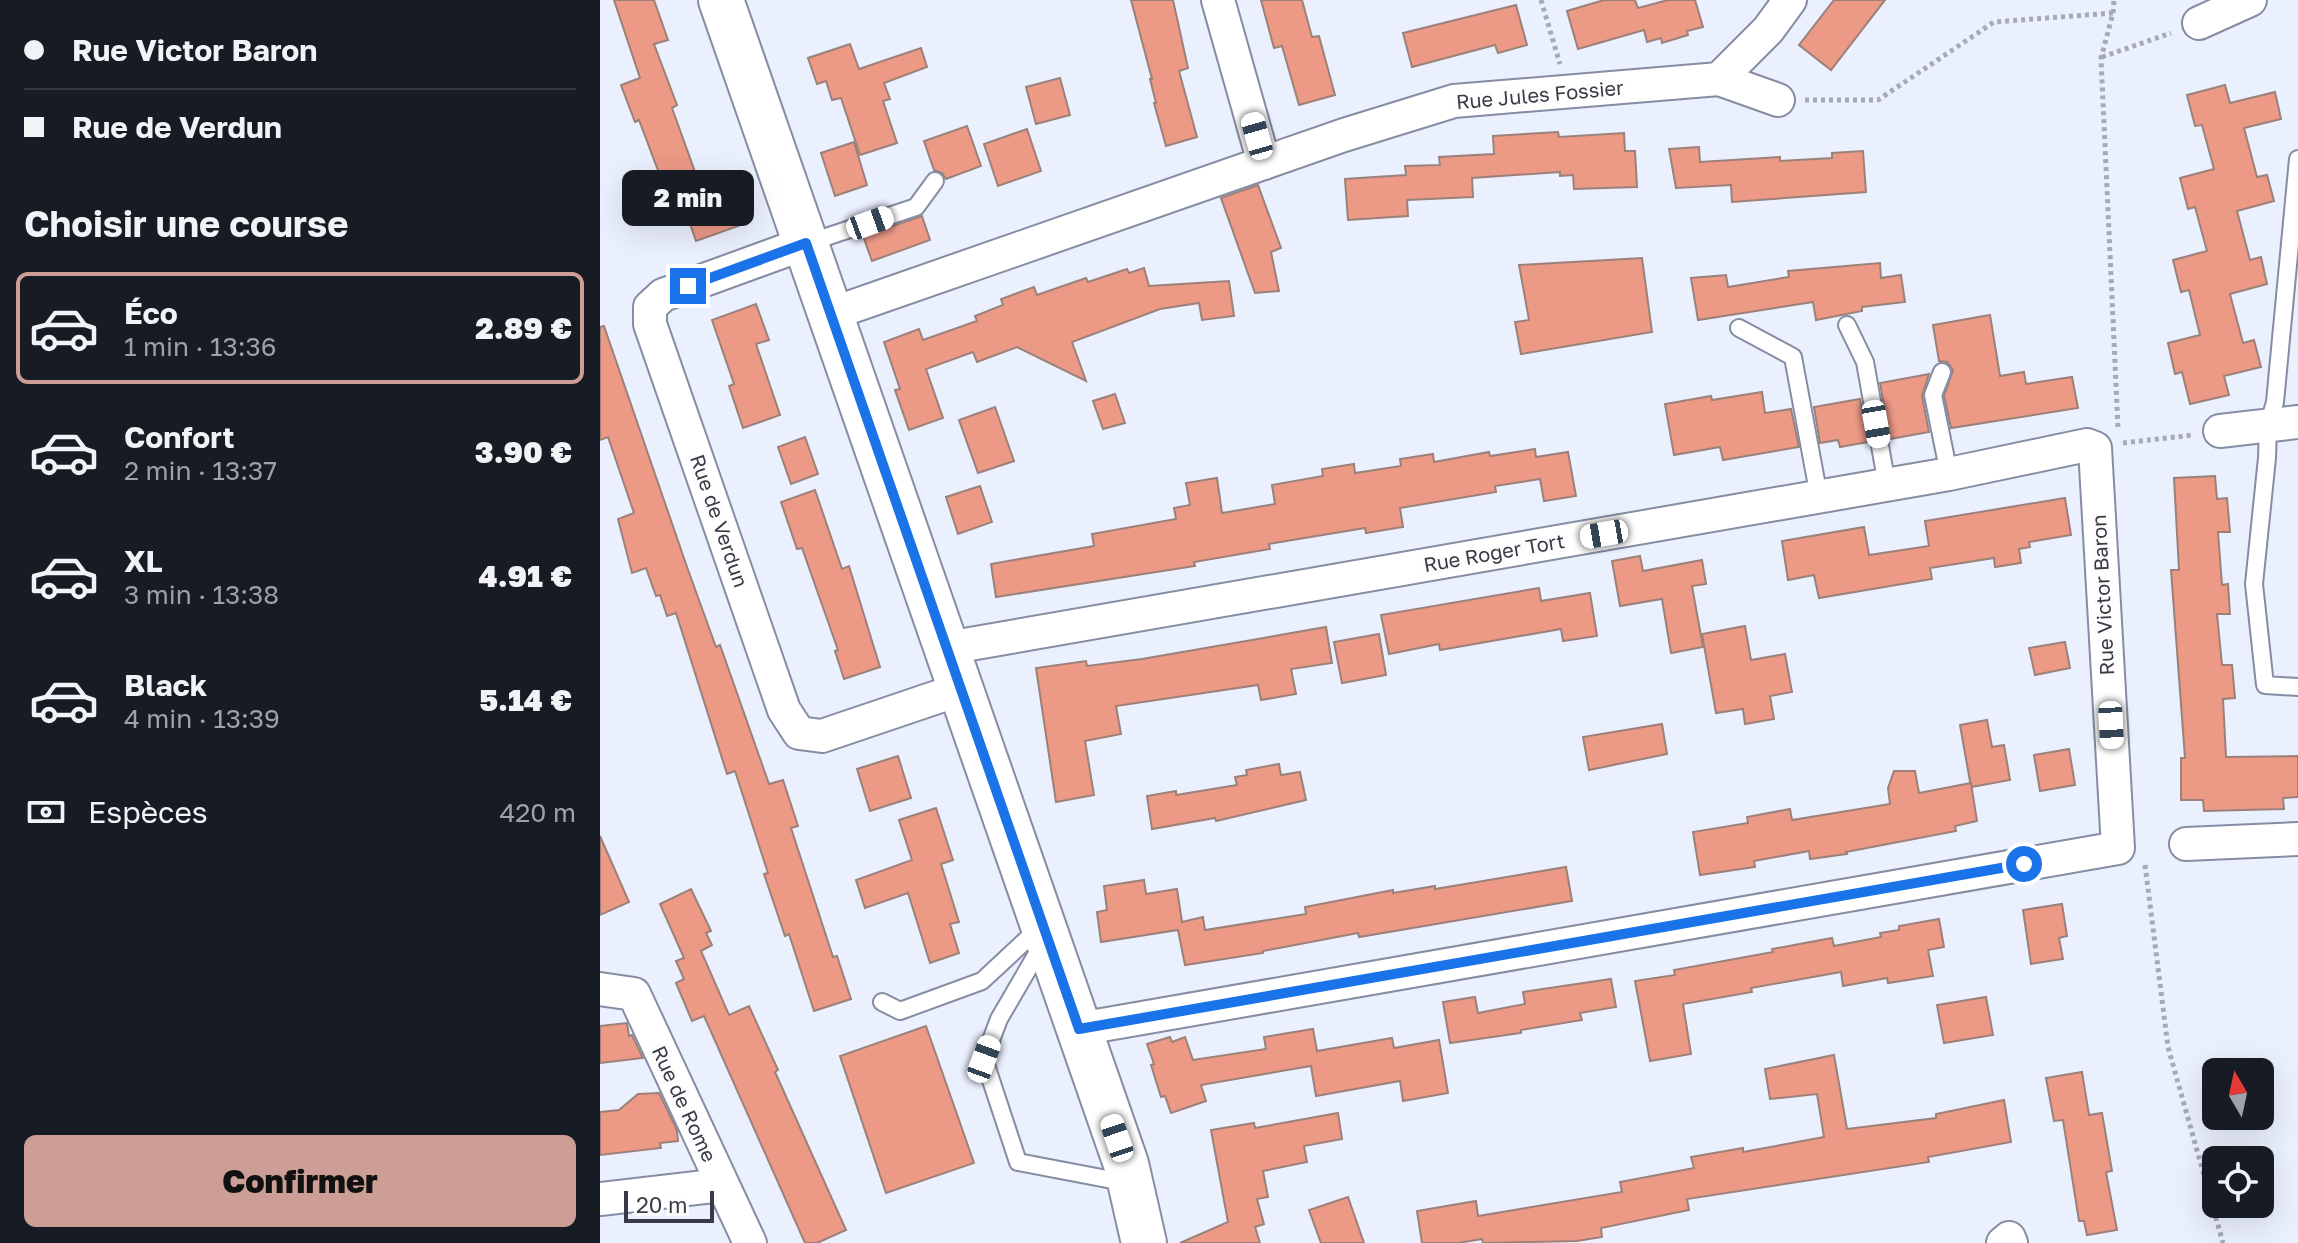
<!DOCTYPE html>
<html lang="fr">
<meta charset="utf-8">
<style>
body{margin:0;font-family:"Golos Text",sans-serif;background:#242831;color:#f1f3f6;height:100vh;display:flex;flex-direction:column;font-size:30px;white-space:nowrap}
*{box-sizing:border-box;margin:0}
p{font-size:26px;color:#9ea1a6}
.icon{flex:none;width:44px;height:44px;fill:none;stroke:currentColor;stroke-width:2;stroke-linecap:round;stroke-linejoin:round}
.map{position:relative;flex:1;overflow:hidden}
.details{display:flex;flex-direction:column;background:#171b24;width:600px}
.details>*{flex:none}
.top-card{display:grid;align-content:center;height:176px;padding:0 24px;background:#171b24}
.needle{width:52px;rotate:351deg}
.controls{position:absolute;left:1602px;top:1058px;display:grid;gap:16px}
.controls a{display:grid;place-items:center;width:72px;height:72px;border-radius:12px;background:#171b24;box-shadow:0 8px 32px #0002;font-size:40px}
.scale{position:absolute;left:24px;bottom:20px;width:90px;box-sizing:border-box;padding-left:8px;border:4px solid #383b45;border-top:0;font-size:22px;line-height:28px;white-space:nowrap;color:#383b45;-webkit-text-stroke:6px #fdfdfd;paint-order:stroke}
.end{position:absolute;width:36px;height:36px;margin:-18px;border:10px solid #1a73e8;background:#fff;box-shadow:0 0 0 4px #fff}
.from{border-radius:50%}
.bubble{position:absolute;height:56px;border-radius:12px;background:#171b24;box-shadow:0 8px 32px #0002;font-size:26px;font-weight:800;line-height:56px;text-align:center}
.car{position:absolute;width:24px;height:48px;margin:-24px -12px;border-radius:10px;box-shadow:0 0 6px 2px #0007;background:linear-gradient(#fff 24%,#345 0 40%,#fff 0 76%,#345 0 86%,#fff 0)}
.top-card b{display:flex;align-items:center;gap:28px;height:76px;font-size:30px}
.top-card b+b{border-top:2px solid #363941}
.top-card i{width:20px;height:20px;background:#f1f3f6}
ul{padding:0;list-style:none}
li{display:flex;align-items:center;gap:24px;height:112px;margin:0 16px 12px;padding:0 8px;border:4px solid transparent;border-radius:12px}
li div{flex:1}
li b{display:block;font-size:30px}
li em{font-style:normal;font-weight:800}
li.on{border-color:#cc9e95}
li>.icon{width:72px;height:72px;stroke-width:1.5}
h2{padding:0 24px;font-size:36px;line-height:96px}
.pay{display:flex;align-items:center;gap:20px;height:88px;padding:0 24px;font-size:30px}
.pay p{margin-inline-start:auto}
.cta{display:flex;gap:16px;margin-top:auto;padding:16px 24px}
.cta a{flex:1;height:92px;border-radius:12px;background:#cc9e95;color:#111;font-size:32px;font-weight:800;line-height:92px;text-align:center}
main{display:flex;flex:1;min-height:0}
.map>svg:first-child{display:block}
.building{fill:#ec9985;stroke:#9b817a;stroke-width:2}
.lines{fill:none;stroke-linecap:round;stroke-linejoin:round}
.lane-casing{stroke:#868ca3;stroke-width:20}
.street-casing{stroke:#868ca3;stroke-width:36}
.secondary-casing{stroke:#868ca3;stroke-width:48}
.path{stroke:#a6aab7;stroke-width:5;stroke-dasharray:4 4;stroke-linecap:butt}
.lane{stroke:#fff;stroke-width:16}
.street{stroke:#fff;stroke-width:32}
.secondary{stroke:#fff;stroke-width:44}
.route{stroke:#1a73e8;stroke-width:10}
.labels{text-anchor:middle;stroke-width:8;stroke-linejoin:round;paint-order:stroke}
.street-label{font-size:20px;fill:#383b45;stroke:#fdfdfd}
</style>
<main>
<section class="details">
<div class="top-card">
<b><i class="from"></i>Rue Victor Baron</b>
<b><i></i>Rue de Verdun</b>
</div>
<h2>Choisir une course</h2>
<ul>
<li class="on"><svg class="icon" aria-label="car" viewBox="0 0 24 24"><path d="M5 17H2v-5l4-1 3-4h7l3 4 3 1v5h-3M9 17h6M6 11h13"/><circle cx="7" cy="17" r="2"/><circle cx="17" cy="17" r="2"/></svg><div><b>Éco</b><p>1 min · 13:36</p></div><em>2.89 €</em></li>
<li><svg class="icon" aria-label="car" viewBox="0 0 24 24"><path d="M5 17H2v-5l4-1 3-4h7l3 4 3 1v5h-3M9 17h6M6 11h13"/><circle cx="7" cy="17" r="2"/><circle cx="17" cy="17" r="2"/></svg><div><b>Confort</b><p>2 min · 13:37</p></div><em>3.90 €</em></li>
<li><svg class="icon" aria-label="car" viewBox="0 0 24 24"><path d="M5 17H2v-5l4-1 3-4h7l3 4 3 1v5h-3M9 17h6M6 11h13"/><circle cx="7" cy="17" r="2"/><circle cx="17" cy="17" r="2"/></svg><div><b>XL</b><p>3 min · 13:38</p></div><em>4.91 €</em></li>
<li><svg class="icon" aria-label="car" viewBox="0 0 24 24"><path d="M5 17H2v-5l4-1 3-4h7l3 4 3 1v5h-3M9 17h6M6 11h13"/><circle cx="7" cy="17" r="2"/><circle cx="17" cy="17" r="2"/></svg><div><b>Black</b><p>4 min · 13:39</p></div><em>5.14 €</em></li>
</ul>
<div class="pay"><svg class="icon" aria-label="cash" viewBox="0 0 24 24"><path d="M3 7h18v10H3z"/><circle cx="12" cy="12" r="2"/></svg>Espèces<p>420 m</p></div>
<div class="cta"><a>Confirmer</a></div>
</section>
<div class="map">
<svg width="1698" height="1243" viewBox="0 0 1698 1243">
<rect width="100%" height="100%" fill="#ebf0ff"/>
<!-- building -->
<g class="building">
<path d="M14,0H54L68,40L54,44L77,105L72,108L99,183L73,193L71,187L65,189L39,120L35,122L21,85L40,78Z"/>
<path d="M531,0H573L588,68L579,71L597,137L566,146L554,103H556L550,79H552Z"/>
<path d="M661,0H702L712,37L719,36L735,95L699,105L682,46L674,48Z"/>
<path d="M1004,0H1035L1038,8L1068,0H1095L1103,27L1087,31L1088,35L1062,43L1061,38L1047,42L1044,30L978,49L967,11Z"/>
<path d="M1234,0H1285L1231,70L1199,45Z"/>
<path d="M916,5L927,45L898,53L895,45L812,67L803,33Z"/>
<path d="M250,44L259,69L321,48L327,67L284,83L290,99L283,101L297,143L260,155L241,98L232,100L226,81L217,84L208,58Z"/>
<path d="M460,78L470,115L436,124L426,87Z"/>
<path d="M1625,85L1630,103L1675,92L1681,119L1644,128L1657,177L1667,175L1674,201L1637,211L1650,260L1661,257L1667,284L1630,294L1643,343L1654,340L1661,367L1624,376L1629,395L1590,404L1582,372L1575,374L1568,343L1600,335L1589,290L1581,292L1573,260L1607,251L1595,207L1588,209L1580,178L1614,169L1602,125L1595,126L1587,95Z"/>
<path d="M367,126L381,166L346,179L342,173L334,170L324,141Z"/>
<path d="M427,129L441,171L398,186L384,144Z"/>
<path d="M958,132L959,137L1024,133L1025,151H1035L1037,187L974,189L973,175L960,176V172L872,178L873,197L807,200L808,216L748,220L745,179L806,175L805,166L840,165L839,157L894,154L893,136Z"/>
<path d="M254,142L267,185L235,196L221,153Z"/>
<path d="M1099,147L1100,162L1180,157V161L1232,158V153L1263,151L1266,192L1132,202L1131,185L1076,188L1069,149Z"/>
<path d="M130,185L144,224L96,241L82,201Z"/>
<path d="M658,185L681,248L671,252L679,291L655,293L621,198Z"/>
<path d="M322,216L330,240L272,261L263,236Z"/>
<path d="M1042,258L1052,332L921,354L915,322L929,320L919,265Z"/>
<path d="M1280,263L1281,278L1301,275L1305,302L1262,307V311L1216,320L1213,302L1098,320L1091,278L1126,275L1128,287L1189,277L1188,271Z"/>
<path d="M544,268L549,286L629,281L634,316L602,320L599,303L560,309L472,342L486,381L417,347L377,362L373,352L326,369L343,418L309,430L295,390L300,389L284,342L319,329L323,340L377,321L375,316L403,305L401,299L434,287L437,295L486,278L488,282L527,269L529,273Z"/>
<path d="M156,304L169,340L156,344L180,415L143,428L129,386L134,384L112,320Z"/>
<path d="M1390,315L1400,376L1424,372L1426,384L1472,377L1478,408L1351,428L1344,396L1353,370L1347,362L1339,361L1333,325Z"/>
<path d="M4,326L87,567L116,647L120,645L169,784L183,780L198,826L191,828L233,957L237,956L251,999L214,1011L189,934L185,936L164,874L168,873L135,771L127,774L76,613L67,616L60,595L56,596L46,568L32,573L18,519L34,513L8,437L0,440V327Z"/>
<path d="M1329,374L1322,396L1329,432L1290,439L1280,383Z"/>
<path d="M1162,392L1165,413L1191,409L1199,447L1123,460L1120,447L1074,455L1065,404L1111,396L1112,400Z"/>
<path d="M515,394L525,423L503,429L493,401Z"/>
<path d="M1260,399L1268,442L1240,447L1238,440L1220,443L1214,407Z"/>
<path d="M395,407L414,461L378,473L359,420Z"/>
<path d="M205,437L218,474L191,484L178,447Z"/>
<path d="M935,449L936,457L968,452L976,496L944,501L940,479L895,486L896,492L800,508L803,527L766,533L765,528L669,544L670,549L594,562L595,566L396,597L391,564L494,546L492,534L576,519L574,508L590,505L586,483L617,478L622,513L675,504L672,485L723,476L722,469L754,464L755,473L801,466L800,459L833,454L834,462L889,452L890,456Z"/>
<path d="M1615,476L1617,499L1627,498L1630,532H1618L1622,585L1628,584L1630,614H1617L1622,665H1632L1635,698L1623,699L1626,757L1698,756V797L1683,798L1684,809L1604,811L1603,800H1581V758H1585L1571,570H1579L1574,478Z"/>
<path d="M380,486L392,522L358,534L346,497Z"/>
<path d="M215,490L242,569L249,566L280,667L244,679L235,651L238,650L202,548L197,549L181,502Z"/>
<path d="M1465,498L1471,535L1429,542L1430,547L1419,549L1421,563L1395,567L1394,558L1330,568L1332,579L1219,598L1214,575L1188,580L1182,541L1264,527L1269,555L1329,546L1325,521Z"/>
<path d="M1040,556L1043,571L1102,560L1106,584L1092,586L1103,647L1071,653L1062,599L1020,606L1012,561Z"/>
<path d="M939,588L941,601L990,593L997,636L963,641L961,629L840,650L839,644L789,654L781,615Z"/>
<path d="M1145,626L1151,660L1185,654L1192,692L1170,696L1174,719L1145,724L1143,709L1116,713L1102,634Z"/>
<path d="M726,627L732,663L691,669L696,694L661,700L658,685L516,706L521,734L485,741L494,795L456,802L436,668L486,661L487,666L542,659Z"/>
<path d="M779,634L786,675L742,683L734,642Z"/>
<path d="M1465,642L1470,668L1435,675L1429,648Z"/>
<path d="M1387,720L1392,747L1404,745L1410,780L1371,787L1360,725Z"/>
<path d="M1062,724L1067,754L989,770L983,737Z"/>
<path d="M1469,749L1475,785L1440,791L1434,755Z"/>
<path d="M298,756L311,798L270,811L257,769Z"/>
<path d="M679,764L681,775L700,772L706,800L616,821L615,818L552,829L547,796L576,791V795L637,785L635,777L647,775L646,770Z"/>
<path d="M1294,771H1315L1319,793L1371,783L1377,821L1355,826L1356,831L1246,852L1247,854L1210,859L1209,851L1154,861L1155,867L1100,875L1093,832L1148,823L1147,817L1190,809L1192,820L1290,804L1288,788Z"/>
<path d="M336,808L353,860L341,864L359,922L350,924L359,953L330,963L308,893L265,908L256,880L312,860L299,820Z"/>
<path d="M0,836L29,902L0,915Z"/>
<path d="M966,867L972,901L759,937L758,933L663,951V953L585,965L578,930L501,942L497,912L507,910L504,886L544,880L546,894L577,889L582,922L603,917L605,930L706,914L705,907L793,890V893L835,886V889Z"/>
<path d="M91,889L111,931L106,933L112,945L101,951L129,1015L149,1006L178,1070L175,1072L246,1230L217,1243H205L104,1016L92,1021L76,983L84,979L76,961L84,958L60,904Z"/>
<path d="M1462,904L1467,936L1459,938L1463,959L1431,964L1423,910Z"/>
<path d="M1339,919L1344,947L1328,950L1333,976L1288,983L1287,978L1243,986L1241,972L1151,988L1152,992L1083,1004L1091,1054L1050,1061L1035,981L1075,975L1074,970L1173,952L1172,949L1232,938L1234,946L1281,937L1280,933L1299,930V926Z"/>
<path d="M1011,979L1016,1007L980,1013L982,1020L921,1030V1033L850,1043L843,1002L875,997L878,1013L925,1004L923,992Z"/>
<path d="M1386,997L1393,1035L1344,1043L1337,1005Z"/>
<path d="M27,1023L29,1036L32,1035L43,1058L0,1063V1026Z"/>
<path d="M326,1026L374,1163L286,1193L240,1056Z"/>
<path d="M713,1029L717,1051L792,1038L794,1048L839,1040L848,1093L803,1101L800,1081L716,1096L711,1066L601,1085L606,1101L571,1113L565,1096L561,1097L551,1065L554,1064L547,1044L570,1037L572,1042L585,1037L593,1060L666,1049L664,1037Z"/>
<path d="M1234,1055L1247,1129L1336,1118V1114L1404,1100L1411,1142L1328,1157L1329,1162L1087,1199L1089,1210L1001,1228L1002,1237L977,1241L883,1243L882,1239L858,1243H822L817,1211L876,1201L878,1216L1022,1192L1020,1182L1094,1168L1091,1157L1143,1148V1152L1224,1137L1217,1094L1170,1099L1165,1069Z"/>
<path d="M1482,1072L1489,1115L1502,1113L1512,1171L1506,1172L1517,1230L1487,1235L1484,1221H1479L1463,1120L1454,1121L1446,1078Z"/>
<path d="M59,1093L77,1130L78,1141L60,1143L61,1148L0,1155V1112L19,1110L38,1094Z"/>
<path d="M738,1113L742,1139L704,1146L707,1162L663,1171L668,1197L657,1199L664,1224L655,1227L660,1243H580L628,1222L611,1130L654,1123L655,1128Z"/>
<path d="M748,1197L764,1243H721L709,1210Z"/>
</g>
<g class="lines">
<defs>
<g id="lane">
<path d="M1698,159L1675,402L1668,426L1667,458L1654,584L1665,685L1698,687"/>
<path d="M208,243L316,207L335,181"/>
<path d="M1247,325L1265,362L1287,485"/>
<path d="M1139,328L1193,357L1219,497"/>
<path d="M1342,372L1333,395L1349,474"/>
<path d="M442,945L399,1019L384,1059L418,1162L528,1183"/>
<path d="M282,1002L300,1011L382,981L439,928"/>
</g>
<g id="street">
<path d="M618,0L664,163"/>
<path d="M1599,23L1650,0"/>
<path d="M1119,79L1178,100"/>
<path d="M206,243L63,295L50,307V324L184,710L199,733L222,736L361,689"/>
<path d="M231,314L744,135L854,101L1119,79L1168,30L1190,0"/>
<path d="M1620,431L1698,422"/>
<path d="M347,648L1349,474L1487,445L1495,448L1518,848L479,1029"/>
<path d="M1586,844L1698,839"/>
<path d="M0,989L34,994L150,1243"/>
<path d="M0,1199L122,1185"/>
<path d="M1403,1243L1409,1238L1411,1243"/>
</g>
<path id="secondary" d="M121,0L526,1164L544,1243"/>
</defs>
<!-- lane casing -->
<use href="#lane" class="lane-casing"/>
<!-- street casing -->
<use href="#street" class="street-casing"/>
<!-- secondary casing -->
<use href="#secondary" class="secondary-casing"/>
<!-- path -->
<g class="path">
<path d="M941,0L960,64"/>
<path d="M1513,13L1514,0"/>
<path d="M1502,57L1571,33"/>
<path d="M1205,100H1278L1394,22L1513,13L1501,58L1518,428"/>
<path d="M1523,443L1593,435"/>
<path d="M1545,865L1568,1047L1623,1243"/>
</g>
<!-- lane -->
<use href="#lane" class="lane"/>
<!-- street -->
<use href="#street" class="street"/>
<!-- secondary -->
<use href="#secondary" class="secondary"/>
</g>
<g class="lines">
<!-- route -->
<path class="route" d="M88,286L206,243L479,1029L1424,864"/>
</g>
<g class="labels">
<!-- street labels -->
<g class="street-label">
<text transform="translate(940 95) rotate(-5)" y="7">Rue Jules Fossier</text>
<text transform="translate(119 521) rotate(71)" y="7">Rue de Verdun</text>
<text transform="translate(894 553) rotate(-10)" y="7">Rue Roger Tort</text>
<text transform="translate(1503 595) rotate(-93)" y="7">Rue Victor Baron</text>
<text transform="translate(84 1104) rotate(65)" y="7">Rue de Rome</text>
</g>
</g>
</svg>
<div class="controls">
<a><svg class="needle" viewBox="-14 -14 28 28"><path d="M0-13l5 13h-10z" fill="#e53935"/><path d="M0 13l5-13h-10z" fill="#9ea1a6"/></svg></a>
<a><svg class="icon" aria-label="locate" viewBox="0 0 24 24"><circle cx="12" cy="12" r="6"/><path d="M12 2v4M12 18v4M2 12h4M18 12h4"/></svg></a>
</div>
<div class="scale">20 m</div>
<i class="end from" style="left:1424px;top:864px"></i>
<i class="end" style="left:88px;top:286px"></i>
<div class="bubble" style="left:22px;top:170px;width:132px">2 min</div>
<i class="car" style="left:657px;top:136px;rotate:344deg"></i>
<i class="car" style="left:270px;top:223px;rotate:70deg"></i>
<i class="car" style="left:1276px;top:424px;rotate:170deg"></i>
<i class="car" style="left:1004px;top:534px;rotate:260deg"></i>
<i class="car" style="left:1511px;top:725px;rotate:177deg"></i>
<i class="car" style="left:384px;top:1059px;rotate:20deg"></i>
<i class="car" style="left:517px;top:1138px;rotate:341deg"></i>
</div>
</main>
